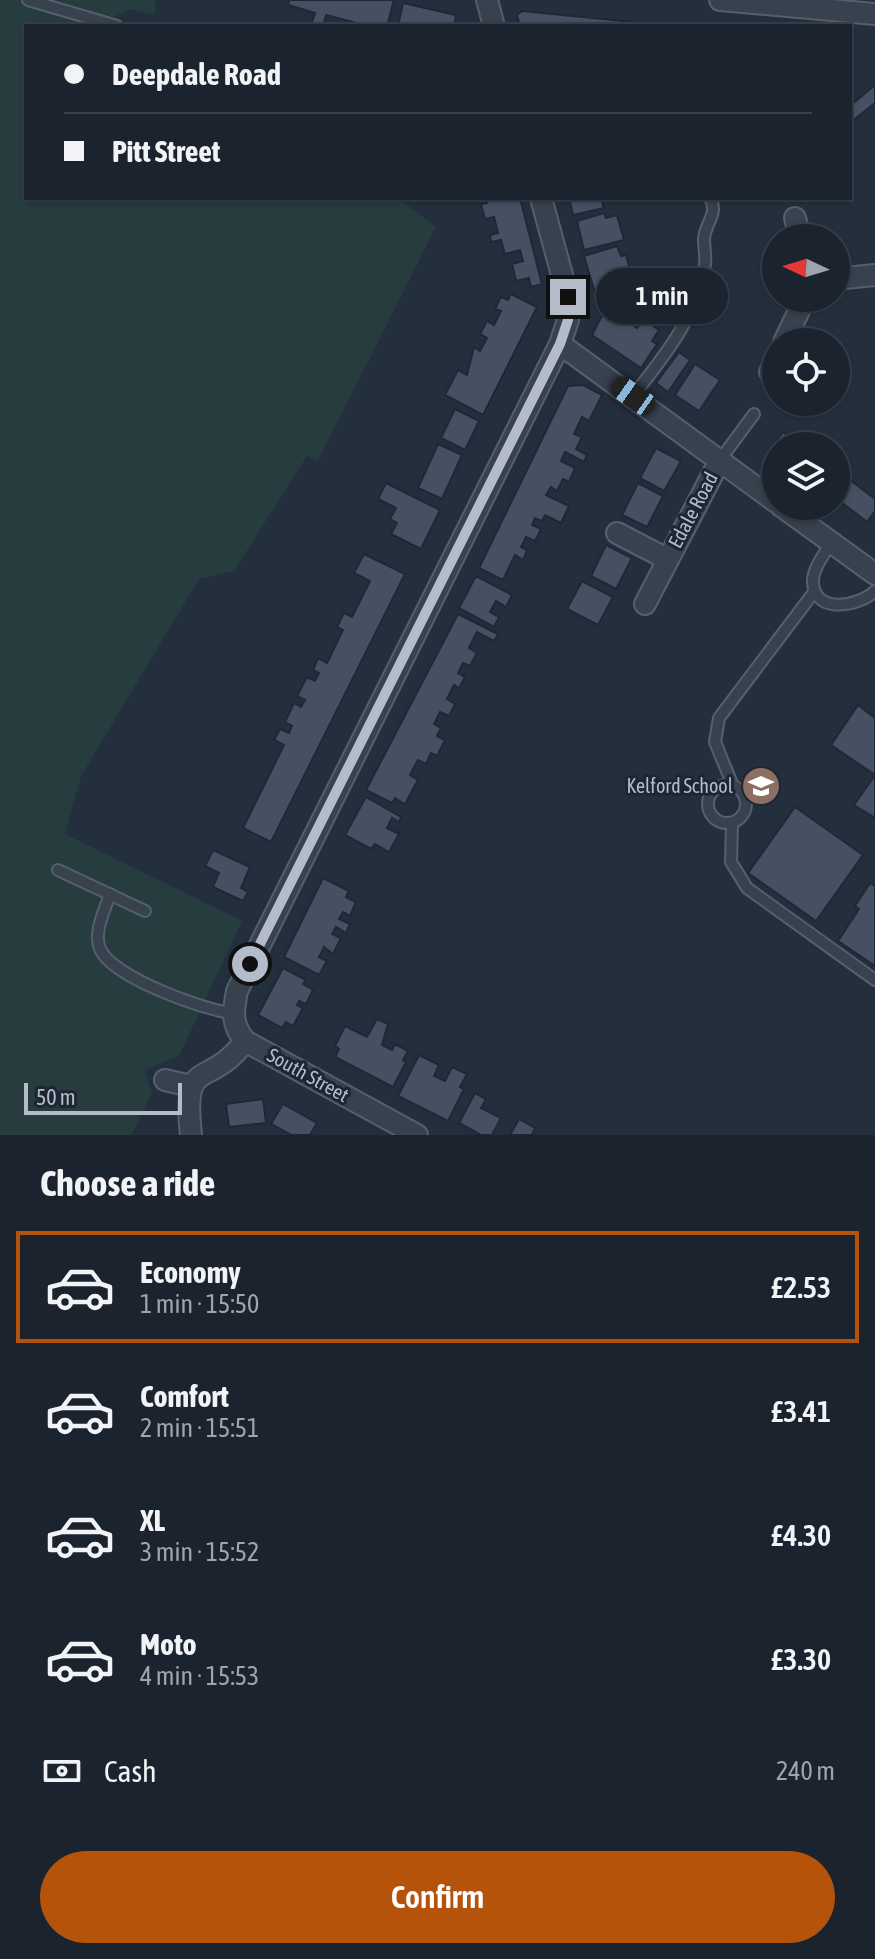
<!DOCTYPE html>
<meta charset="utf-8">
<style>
body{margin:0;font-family:"Asap Condensed",sans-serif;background:#242b36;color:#f1f3f6;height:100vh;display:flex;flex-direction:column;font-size:30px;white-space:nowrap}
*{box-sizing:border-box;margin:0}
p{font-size:26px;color:#a0a4aa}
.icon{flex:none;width:44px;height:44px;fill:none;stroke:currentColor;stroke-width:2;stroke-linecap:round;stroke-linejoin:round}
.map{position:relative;height:1135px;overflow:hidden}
.side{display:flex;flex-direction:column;background:#1b232e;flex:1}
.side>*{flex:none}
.top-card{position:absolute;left:24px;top:24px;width:828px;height:176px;border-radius:0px;box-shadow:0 2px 6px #0004,0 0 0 2px #39404a;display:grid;align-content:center;height:176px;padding:0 40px;background:#1b232e}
.needle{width:52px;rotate:274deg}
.tools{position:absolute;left:762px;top:224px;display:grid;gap:16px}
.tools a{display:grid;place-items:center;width:88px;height:88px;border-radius:50%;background:#1b232e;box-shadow:0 2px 6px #0004,0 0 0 2px #39404a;font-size:40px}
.scale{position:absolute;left:24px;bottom:20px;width:158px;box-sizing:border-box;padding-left:8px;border:4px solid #b4bcc9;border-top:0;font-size:22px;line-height:28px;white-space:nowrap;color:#b4bcc9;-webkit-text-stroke:6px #1d2633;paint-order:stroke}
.end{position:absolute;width:36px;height:36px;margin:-18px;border:10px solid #b4bcc9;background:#111;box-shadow:0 0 0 4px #111}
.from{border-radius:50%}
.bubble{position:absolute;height:56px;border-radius:28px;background:#1b232e;box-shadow:0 2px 6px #0004,0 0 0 2px #39404a;font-size:26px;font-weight:600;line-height:56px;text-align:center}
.car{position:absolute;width:24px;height:48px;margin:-24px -12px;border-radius:10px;box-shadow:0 0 6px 2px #0007;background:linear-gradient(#222 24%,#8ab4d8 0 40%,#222 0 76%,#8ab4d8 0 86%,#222 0)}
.top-card b{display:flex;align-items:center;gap:28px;height:76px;font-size:30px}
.top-card b+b{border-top:2px solid #39404a}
.top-card i{width:20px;height:20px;background:#f1f3f6}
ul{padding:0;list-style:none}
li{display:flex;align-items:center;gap:24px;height:112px;margin:0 16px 12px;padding:0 24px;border:4px solid transparent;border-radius:0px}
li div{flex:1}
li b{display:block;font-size:30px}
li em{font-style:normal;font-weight:600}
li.on{border-color:#b45309}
li>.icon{width:72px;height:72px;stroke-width:1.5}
h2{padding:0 40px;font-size:36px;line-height:96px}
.pay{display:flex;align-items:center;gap:20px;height:88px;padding:0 40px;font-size:30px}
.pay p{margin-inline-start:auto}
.button{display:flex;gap:16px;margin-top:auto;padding:16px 40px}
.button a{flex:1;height:92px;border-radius:48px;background:#b45309;color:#fff;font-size:32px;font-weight:600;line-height:92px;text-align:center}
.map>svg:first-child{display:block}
.green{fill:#263c3f}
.building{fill:#455162;stroke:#1f2835;stroke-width:2}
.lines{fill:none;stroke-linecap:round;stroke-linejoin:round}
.service-casing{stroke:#565f6c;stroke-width:14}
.minor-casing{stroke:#565f6c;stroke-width:24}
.service{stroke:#38414e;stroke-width:10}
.minor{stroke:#38414e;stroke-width:20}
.route{stroke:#b4bcc9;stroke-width:10}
.labels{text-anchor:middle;stroke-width:6;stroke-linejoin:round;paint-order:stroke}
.street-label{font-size:20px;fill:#b4bcc9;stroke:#1d2633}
.poi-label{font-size:20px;fill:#b4bcc9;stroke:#1d2633;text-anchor:end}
</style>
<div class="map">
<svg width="875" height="1135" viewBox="0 0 875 1135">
<rect width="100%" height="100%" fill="#242f3e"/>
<!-- green -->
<path class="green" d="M0,0H155V15L129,9L114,17L111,26H26V198H398L436,227L318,461L307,456L234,571L199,579L81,776L65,834L242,921L179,1056L145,1070L152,1093L131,1135H0Z"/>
<!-- building -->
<g class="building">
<path d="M289,0H394L387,26H368L326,15L323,26H316L311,25L315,13L288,5Z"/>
<path d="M403,3L456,15L454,26H398Z"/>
<path d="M522,11L673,26H520L517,15Z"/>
<path d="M875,85V103L850,123V106Z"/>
<path d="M485,198H520L542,284L531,287L529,278L516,281L512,264L523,261L520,250L505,254L501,240L491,242L490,235L498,233L494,217L485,219L481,204L487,203Z"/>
<path d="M569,198H610V200L602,202L604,208L573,215Z"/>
<path d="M604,213L606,218L617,215L624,240L584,250L577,221Z"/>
<path d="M617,246L621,256L626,255L631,273L621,276L623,284L595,293L584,256Z"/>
<path d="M511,294L537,307L483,415L445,395L458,370L467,375L474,347L480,351L487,338L480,334L487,321L494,325L501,311L495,309L501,297L508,300Z"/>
<path d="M619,307L633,316L629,322L637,328L643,319L659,330L652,341L657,344L641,368L592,335L606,308L614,315Z"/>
<path d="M679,352L690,360L668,392L656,383Z"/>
<path d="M695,364L720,380L699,411L675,395Z"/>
<path d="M583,385L602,395L589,421L582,417L574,434L582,437L576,449L587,455L584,462L565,452L561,461L575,468L569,482L563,479L557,491L551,487L546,495L569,506L561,523L545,515L542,521L535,518L532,525L541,529L535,541L526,537L521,547L527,550L523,560L515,555L503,580L479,568L568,386Z"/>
<path d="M455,409L479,421L465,450L441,438Z"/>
<path d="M783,432L802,446H776V455L769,450Z"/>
<path d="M438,444L462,455L442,499L418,488Z"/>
<path d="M656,448L681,461L664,491L640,478Z"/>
<path d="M850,480L875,499V511L867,522L836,498Z"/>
<path d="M386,483L440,510L421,549L391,534L397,523L390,519L396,508L378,499Z"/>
<path d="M638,483L663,496L647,527L622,515Z"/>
<path d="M606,545L632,558L616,589L591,576Z"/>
<path d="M364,554L405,574L271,842L243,828L284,745L274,740L280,729L289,733L292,726L285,722L294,703L301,707L305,700L297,696L307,677L315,681L319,673L313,670L318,658L327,663L343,630L337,627L344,613L352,617L370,581L354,573Z"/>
<path d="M476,576L512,595L506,607L496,601L490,612L499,617L494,627L459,608Z"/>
<path d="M582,581L613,597L598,625L567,609Z"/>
<path d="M458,614L498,634L494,641L477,632L469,648L477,653L470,666L463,663L458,673L465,677L459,688L454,685L447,699L455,704L449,716L440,712L434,724L441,728L437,736L445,740L437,756L431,753L426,764L418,760L410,775L418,780L405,804L395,798L392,803L366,790Z"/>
<path d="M858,705L875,718V818L854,805L875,775L831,745Z"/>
<path d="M366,797L401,817L399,822L392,818L387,828L399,834L389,852L375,844L371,849L345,835Z"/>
<path d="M795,807L863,855L816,921L748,873Z"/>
<path d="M213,850L250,867L241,888L248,892L243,901L213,887L219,873L205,866Z"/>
<path d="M323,878L349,891L346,897L356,902L350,916L343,912L339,919L350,924L346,933L336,927L332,934L341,938L333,954L324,947L319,957L327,961L319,975L284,957Z"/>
<path d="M870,883L875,886V966L838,941L859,909L855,906Z"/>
<path d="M283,968L306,980L303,984L313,990L306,1004L299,1001L297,1005L303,1008L293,1026L286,1022L282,1028L258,1015Z"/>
<path d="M377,1019L388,1024L382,1045L392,1050L395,1044L408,1051L403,1060L406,1062L393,1087L335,1057L339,1049L335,1046L345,1026L367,1037Z"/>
<path d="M419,1055L439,1065L434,1076L445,1081L452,1067L467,1074L460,1087L464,1089L448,1121L398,1096Z"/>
<path d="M475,1093L486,1099L481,1108L501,1118L492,1135H481L459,1123Z"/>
<path d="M263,1099L266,1123L229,1127L226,1104Z"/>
<path d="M283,1104L317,1123L310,1135H291L271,1124Z"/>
<path d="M519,1119L535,1128L532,1135H510Z"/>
</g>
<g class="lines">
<defs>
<g id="service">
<path d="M28,0L117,26"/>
<path d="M633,396C665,355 697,317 705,264C706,256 704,248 704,239C705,223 719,214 710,198"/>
<path d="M720,460L754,414"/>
<path d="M831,543C824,555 812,569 813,583C815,615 860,606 875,591"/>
<circle cx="727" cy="804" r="19"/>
<path d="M733,786L715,742L719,718L814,592"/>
<path d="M732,823L731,862L747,888L875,980"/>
<path d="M58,870L145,911"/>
<path d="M110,894C105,910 93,932 100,949C112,977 203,1010 232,1013"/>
</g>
<g id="minor">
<path d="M487,0L494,26"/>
<path d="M720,0L875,14"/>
<path d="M795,218L800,238"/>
<path d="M836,279L875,275"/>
<path d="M784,342L805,298"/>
<path d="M560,344L776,502"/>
<path d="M770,372L776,359"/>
<path d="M781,506L875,574"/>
<path d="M617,533L667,559"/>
<path d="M645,604L720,460"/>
<path d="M165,1080L191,1086"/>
<path d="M191,1135C182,1053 208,1091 245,1041"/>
<path d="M417,1135L245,1041C231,1024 233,1012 237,991L560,344L568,320V297L541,198"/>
</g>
</defs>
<!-- service casing -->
<use href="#service" class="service-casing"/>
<!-- minor casing -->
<use href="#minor" class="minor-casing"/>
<!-- service -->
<use href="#service" class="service"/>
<!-- minor -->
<use href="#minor" class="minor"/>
</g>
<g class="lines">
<!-- route -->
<path class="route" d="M250,964L560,344L568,320V297"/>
</g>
<!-- icons -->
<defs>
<symbol id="school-disc" viewBox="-11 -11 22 22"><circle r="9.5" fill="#8d6e63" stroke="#1d2633"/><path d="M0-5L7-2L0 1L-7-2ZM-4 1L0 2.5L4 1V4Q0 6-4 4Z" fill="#fff"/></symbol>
</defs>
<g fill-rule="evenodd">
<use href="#school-disc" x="739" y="764" width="44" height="44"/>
</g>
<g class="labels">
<!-- street labels -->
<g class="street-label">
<text transform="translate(693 510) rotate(-62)" y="7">Edale Road</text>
<text transform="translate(308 1075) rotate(29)" y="7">South Street</text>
</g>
<!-- poi labels -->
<g class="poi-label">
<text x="733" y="793">Kelford School</text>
</g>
</g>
</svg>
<div class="tools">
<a><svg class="needle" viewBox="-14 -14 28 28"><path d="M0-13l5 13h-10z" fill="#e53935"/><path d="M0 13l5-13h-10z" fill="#a0a4aa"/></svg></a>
<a><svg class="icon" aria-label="locate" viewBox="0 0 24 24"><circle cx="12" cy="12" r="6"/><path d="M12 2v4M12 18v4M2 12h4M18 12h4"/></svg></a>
<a><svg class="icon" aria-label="layers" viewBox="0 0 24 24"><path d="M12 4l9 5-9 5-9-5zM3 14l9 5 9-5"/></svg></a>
</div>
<div class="scale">50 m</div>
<i class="end from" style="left:250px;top:964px"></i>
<i class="end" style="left:568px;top:297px"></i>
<div class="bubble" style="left:596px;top:268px;width:132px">1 min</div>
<i class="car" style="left:633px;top:396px;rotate:305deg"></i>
<div class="top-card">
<b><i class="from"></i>Deepdale Road</b>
<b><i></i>Pitt Street</b>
</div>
</div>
<section class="side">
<h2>Choose a ride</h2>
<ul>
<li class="on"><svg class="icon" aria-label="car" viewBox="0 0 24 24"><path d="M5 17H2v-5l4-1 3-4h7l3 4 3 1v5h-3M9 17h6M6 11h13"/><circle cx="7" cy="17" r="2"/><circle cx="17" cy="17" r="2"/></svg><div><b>Economy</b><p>1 min · 15:50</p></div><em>£2.53</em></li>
<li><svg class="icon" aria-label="car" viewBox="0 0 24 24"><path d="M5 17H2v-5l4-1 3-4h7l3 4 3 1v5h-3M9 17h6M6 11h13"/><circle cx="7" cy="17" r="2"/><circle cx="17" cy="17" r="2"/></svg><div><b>Comfort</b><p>2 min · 15:51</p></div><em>£3.41</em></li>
<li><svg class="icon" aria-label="car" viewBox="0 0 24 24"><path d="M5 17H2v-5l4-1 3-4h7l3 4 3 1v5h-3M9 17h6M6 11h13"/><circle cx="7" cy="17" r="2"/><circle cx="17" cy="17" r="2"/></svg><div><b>XL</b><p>3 min · 15:52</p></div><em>£4.30</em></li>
<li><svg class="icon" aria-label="car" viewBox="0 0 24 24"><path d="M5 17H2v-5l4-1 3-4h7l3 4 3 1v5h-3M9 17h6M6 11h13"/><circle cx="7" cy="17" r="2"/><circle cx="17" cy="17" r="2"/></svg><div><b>Moto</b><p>4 min · 15:53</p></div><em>£3.30</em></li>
</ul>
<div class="pay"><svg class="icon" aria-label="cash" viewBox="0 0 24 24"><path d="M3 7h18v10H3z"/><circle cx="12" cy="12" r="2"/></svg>Cash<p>240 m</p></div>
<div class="button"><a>Confirm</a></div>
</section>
